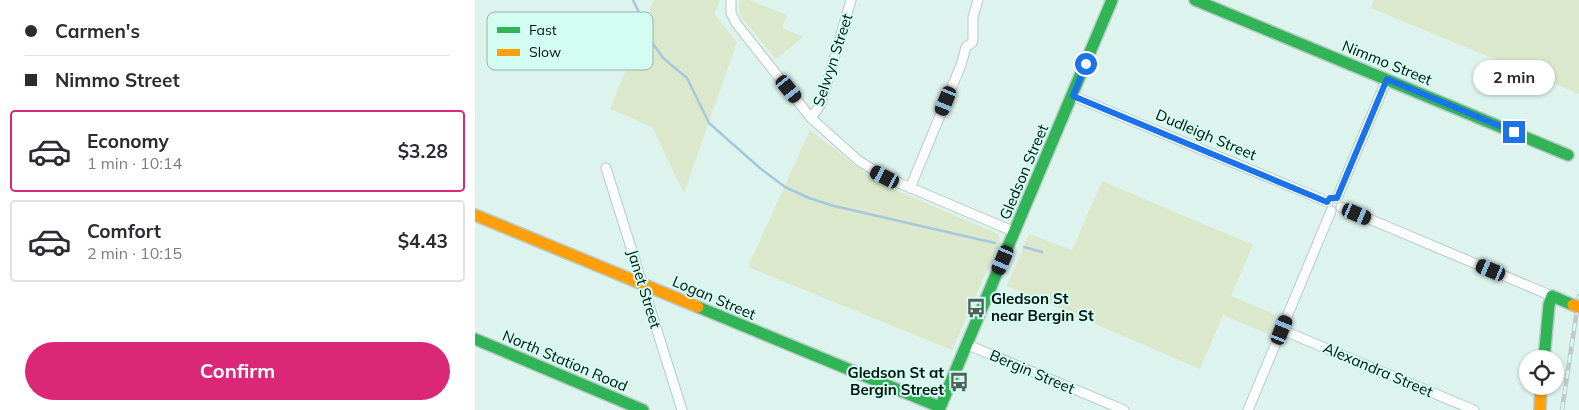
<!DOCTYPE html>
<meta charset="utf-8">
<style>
body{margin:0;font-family:Mulish,sans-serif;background:#f7f7f7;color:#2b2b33;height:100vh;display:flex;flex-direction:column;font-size:19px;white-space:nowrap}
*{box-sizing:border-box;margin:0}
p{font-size:16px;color:#7c7c81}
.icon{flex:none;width:28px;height:28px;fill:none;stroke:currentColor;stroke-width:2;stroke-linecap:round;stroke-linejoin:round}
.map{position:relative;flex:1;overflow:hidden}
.panel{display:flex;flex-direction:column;background:#fff;width:475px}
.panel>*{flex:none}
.banner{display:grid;align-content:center;height:110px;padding:0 25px;background:#fff}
.controls{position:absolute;left:1044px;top:350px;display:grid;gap:10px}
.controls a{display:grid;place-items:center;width:45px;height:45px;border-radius:50%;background:#fff;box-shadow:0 1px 4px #0004;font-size:25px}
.end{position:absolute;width:22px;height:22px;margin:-11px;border:6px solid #1a73e8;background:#fff;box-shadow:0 0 0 2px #fff}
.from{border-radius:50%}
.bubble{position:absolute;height:35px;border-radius:18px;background:#fff;box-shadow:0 1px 4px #0004;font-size:16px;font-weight:700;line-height:35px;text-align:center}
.car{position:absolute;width:15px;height:30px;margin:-15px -8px;border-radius:6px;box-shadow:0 0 4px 1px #0007;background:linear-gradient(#222 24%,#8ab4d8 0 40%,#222 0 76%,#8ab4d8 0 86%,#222 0)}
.banner b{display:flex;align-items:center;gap:18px;height:48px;font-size:19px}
.banner b+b{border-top:1px solid #e1e1e2}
.banner i{width:12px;height:12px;background:#2b2b33}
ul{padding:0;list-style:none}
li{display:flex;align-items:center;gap:15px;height:82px;margin:0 10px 8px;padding:0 15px;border:2px solid #e1e1e2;border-radius:5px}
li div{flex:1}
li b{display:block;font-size:19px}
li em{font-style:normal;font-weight:700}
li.current{border-color:#db2777}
li>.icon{width:45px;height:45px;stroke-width:1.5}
.action{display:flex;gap:10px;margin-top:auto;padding:10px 25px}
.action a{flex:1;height:58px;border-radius:30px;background:#db2777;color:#fff;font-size:20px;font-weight:700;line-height:58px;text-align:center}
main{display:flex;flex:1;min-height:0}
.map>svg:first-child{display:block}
.green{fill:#dce8cb}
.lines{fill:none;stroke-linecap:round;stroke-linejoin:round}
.stream{stroke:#a4c8df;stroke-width:2.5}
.street-casing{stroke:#b9cbc6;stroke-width:11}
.fast-casing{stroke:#b9cbc6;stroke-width:14}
.slow-casing{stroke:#b9cbc6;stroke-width:14}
.street{stroke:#fafdfc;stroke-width:9}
.fast{stroke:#30b455;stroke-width:11}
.slow{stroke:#ff9f0a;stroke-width:11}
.rail-casing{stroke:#c3c9c8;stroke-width:4.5}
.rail{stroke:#d3fdf2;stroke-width:2.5;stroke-dasharray:8;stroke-linecap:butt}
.slow-bridge-casing{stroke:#b9cbc6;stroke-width:14;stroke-linecap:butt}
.slow-bridge{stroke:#ff9f0a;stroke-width:11}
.route{stroke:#1a73e8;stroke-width:6}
.labels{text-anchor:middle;stroke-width:4;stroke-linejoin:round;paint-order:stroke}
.street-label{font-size:15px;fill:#04120e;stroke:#d3fdf2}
.poi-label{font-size:15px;font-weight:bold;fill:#04120e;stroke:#d3fdf2;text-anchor:start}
.key{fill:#d3fdf2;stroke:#95b6ae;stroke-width:1}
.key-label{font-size:14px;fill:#04120e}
</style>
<main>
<section class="panel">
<div class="banner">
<b><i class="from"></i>Carmen's</b>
<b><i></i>Nimmo Street</b>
</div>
<ul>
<li class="current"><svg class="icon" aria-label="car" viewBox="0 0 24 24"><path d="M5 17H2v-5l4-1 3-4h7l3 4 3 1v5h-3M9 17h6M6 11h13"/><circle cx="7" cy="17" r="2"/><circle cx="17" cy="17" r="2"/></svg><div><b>Economy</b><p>1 min · 10:14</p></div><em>$3.28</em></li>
<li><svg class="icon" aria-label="car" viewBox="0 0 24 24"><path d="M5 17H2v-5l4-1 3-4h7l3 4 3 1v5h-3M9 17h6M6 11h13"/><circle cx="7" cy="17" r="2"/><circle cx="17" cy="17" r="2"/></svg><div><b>Comfort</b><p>2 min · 10:15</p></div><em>$4.43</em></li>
</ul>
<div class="action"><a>Confirm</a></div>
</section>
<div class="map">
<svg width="1104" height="410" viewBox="0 0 1104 410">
<rect width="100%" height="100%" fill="#ddf3ee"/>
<!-- green -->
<g class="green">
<path d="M179,0H245L239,14L262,42L209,193L177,127L135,109Z"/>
<path d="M265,0H274L312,15L307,28L328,37L301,59L267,18C264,12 263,7 265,0Z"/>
<path d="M899,0H1104V94L896,8Z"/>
<path d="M335,130L400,181L523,234L525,241L477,350L273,267Z"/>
<path d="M627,181L778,245L756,296L801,315L793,334L748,315L725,369L532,286L554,234L597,250Z"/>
</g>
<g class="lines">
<!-- stream -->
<g class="stream">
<path d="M158,0L171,27L176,41L188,58L212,78L234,123L286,169L310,187L334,198L359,206L520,243"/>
<path d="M549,247L567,252"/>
</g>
<defs>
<g id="street">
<path d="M256,0V13L261,23L336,118L384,161L410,177L540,232"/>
<path d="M598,96L853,202"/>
<path d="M336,118L346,104L376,0"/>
<path d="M131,168L207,410"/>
<path d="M435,188L486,65L491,47L497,43L498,39V17L503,0"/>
<path d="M862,198L912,79"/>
<path d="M866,207L1077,296"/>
<path d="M807,330L999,410"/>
<path d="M493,345L649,410"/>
<path d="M773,410L856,211"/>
</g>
<g id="fast">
<path d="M720,0L1093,155"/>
<path d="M223,307L465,407"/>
<path d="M0,339L168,410"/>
<path d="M1069,359L1074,305L1077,296L1098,305"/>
<path d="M464,410L637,0"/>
</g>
<g id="slow">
<path d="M0,215L223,307"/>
<path d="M1065,410L1066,386"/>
</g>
</defs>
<!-- street casing -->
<use href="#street" class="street-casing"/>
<!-- fast casing -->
<use href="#fast" class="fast-casing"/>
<!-- slow casing -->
<use href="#slow" class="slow-casing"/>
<!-- street -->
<use href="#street" class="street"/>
<!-- fast -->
<use href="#fast" class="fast"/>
<!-- slow -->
<use href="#slow" class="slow"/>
<defs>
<path id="rail" d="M1087,410L1104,296"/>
</defs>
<!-- rail casing -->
<use href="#rail" class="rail-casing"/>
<!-- rail -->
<use href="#rail" class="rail"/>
<defs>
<path id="slow-bridge" d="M1098,305L1104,307"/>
</defs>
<!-- slow-bridge casing -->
<use href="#slow-bridge" class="slow-bridge-casing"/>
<!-- slow-bridge -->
<use href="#slow-bridge" class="slow-bridge"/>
</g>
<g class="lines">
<!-- route -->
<path class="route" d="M611,64L598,96L852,202L855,198H862L912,79L1039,132"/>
</g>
<!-- icons -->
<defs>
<symbol id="bus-bare" viewBox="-9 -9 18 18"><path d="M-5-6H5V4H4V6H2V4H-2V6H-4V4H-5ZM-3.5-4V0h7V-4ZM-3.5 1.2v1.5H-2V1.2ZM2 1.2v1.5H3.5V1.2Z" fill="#50615c" stroke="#d3fdf2" stroke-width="2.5" paint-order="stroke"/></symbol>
</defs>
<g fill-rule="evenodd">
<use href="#bus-bare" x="487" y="294" width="28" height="28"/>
<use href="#bus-bare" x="470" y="368" width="28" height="28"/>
</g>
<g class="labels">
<!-- street labels -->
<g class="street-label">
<text transform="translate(358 60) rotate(-72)" y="5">Selwyn Street</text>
<text transform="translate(912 63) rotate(22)" y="5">Nimmo Street</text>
<text transform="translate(731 135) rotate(23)" y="5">Dudleigh Street</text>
<text transform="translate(549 172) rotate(-67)" y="5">Gledson Street</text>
<text transform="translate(169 289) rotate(73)" y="5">Janet Street</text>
<text transform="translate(239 298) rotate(23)" y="5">Logan Street</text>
<text transform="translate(90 361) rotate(23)" y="5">North Station Road</text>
<text transform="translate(903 370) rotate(23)" y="5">Alexandra Street</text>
<text transform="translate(557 372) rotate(23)" y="5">Bergin Street</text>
</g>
<!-- poi labels -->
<g class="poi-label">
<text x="516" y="304">Gledson St<tspan x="516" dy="17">near Bergin St</tspan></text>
<text x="469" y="378" text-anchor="end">Gledson St at<tspan x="469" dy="17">Bergin Street</tspan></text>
</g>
</g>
<!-- legend -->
<rect x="12" y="12" width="166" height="58" rx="8" class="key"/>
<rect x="22" y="27" width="23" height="6" fill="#30b455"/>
<rect x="22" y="49" width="23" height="7" fill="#ff9f0a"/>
<g class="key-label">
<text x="54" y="35">Fast</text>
<text x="54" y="57">Slow</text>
</g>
</svg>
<div class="controls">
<a><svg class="icon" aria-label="locate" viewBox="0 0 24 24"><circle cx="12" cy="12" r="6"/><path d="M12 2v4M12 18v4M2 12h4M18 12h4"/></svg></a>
</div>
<i class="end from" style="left:611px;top:64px"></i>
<i class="end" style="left:1039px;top:132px"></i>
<div class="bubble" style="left:998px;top:60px;width:82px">2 min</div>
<i class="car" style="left:314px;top:89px;rotate:141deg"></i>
<i class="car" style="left:471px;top:101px;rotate:202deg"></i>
<i class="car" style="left:410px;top:177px;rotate:297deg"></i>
<i class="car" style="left:882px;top:214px;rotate:113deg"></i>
<i class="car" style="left:528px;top:260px;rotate:203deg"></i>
<i class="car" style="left:1016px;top:270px;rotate:293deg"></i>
<i class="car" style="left:807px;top:330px;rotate:22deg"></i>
</div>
</main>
